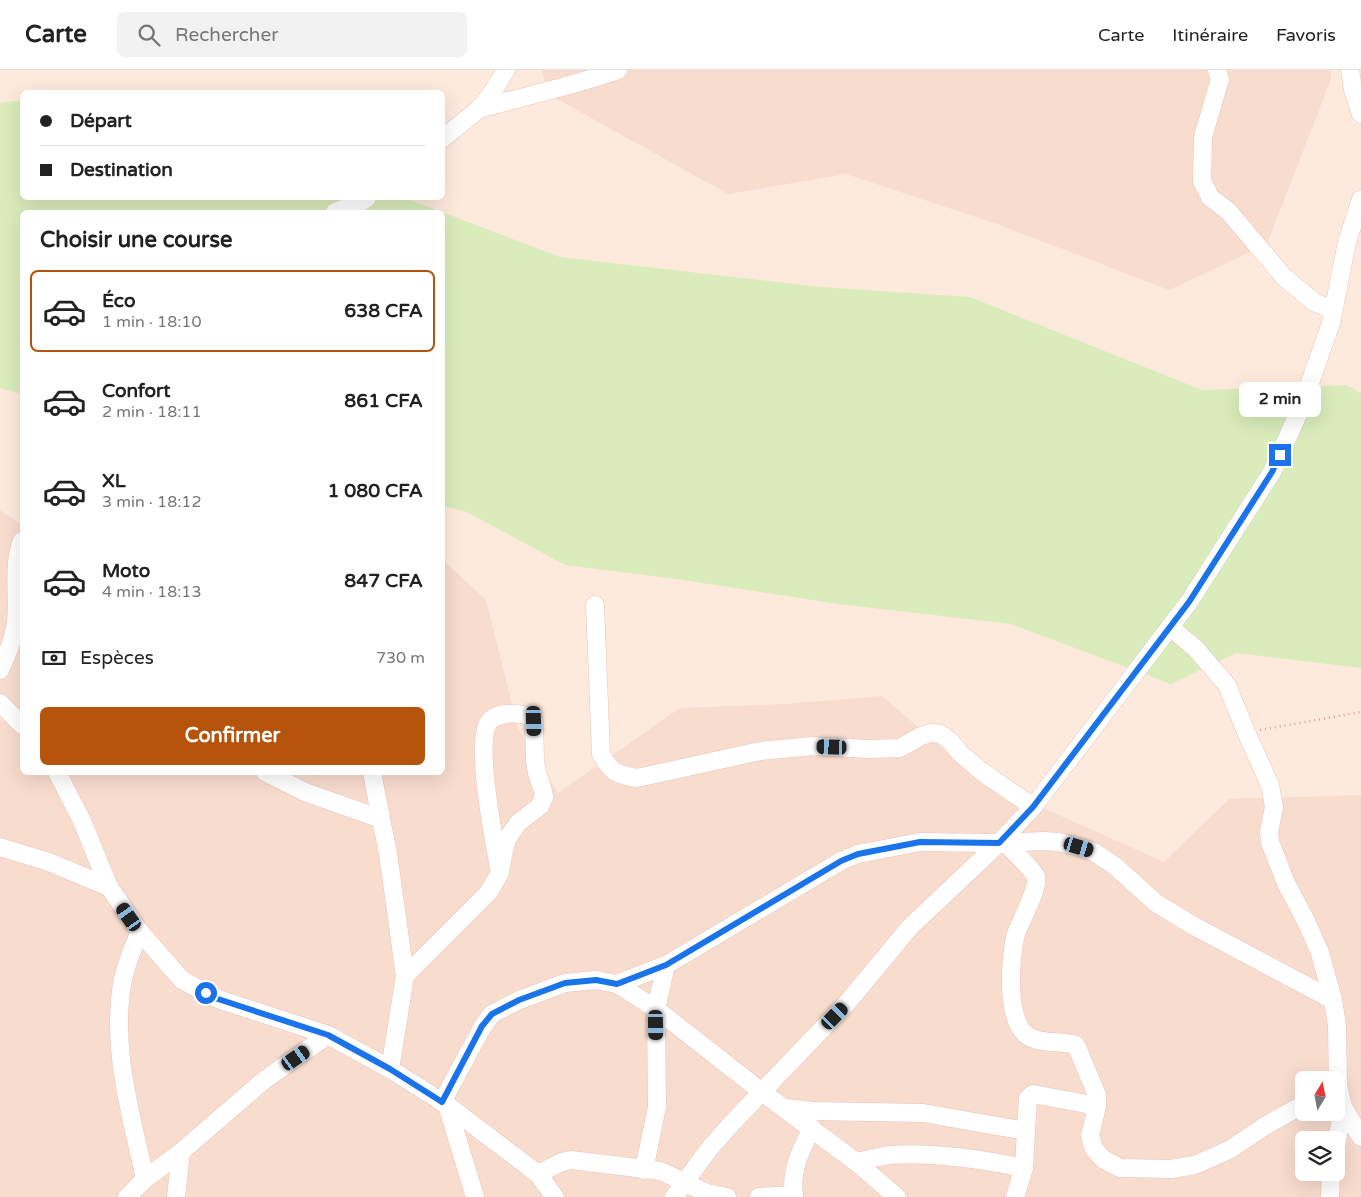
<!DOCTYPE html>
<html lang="fr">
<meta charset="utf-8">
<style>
body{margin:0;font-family:"Varela Round",sans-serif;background:#f2f2f2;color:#222;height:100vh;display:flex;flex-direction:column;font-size:19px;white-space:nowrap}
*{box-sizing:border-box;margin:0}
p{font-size:16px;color:#767676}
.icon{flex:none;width:28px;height:28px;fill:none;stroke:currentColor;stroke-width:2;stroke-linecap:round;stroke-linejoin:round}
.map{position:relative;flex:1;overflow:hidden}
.details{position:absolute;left:20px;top:140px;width:425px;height:565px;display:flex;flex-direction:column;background:#fff;border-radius:8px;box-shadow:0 5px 20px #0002}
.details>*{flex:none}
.hud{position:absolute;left:20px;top:20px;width:425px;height:110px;border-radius:8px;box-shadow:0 5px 20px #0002;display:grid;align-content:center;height:110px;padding:0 20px;background:#fff}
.needle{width:32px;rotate:10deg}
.buttons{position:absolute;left:1295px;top:1001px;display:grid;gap:10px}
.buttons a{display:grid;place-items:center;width:50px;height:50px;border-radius:8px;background:#fff;box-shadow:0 5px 20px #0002;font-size:25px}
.end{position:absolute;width:22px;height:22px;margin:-11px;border:6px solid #1a73e8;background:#fff;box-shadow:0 0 0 2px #fff}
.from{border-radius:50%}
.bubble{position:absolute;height:35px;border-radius:8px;background:#fff;box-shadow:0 5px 20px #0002;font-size:16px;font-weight:800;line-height:35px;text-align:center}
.car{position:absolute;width:15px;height:30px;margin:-15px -8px;border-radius:6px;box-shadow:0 0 4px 1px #0007;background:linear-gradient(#222 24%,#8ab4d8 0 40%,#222 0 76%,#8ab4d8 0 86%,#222 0)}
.hud b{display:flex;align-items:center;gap:18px;height:48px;font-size:19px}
.hud b+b{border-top:1px solid #e0e0e0}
.hud i{width:12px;height:12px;background:#222}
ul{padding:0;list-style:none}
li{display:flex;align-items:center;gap:15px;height:82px;margin:0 10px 8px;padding:0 10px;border:2px solid transparent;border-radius:8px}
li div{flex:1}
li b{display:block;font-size:19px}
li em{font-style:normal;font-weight:800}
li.active{border-color:#b45309}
li>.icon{width:45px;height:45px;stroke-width:1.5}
h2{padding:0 20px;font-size:22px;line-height:60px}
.pay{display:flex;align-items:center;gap:12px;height:55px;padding:0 20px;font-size:19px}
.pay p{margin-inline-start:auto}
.cta{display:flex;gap:10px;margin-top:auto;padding:10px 20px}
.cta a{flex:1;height:58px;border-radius:8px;background:#b45309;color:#fff;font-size:20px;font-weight:800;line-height:58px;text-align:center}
header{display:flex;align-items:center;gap:30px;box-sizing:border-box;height:70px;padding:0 25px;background:#fff;border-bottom:1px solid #e0e0e0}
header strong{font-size:24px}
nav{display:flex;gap:28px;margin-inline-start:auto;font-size:18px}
.search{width:350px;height:45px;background:#f2f2f2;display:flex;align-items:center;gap:12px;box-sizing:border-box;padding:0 18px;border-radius:8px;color:#767676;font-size:19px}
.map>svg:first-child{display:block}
.residential{fill:#f8dcce;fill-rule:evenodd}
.green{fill:#daecbb}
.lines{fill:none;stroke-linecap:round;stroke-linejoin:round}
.minor-casing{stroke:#e4c6bc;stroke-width:19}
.path{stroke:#daa297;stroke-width:2.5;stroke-dasharray:1 4;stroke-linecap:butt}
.minor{stroke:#fff;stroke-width:18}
.route{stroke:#1a73e8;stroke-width:6}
</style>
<header>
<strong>Carte</strong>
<div class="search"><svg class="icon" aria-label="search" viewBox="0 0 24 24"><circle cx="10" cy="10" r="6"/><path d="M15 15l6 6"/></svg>Rechercher</div>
<nav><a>Carte</a><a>Itinéraire</a><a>Favoris</a></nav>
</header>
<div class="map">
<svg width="1361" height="1127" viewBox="0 0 1361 1127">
<rect width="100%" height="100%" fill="#feeadd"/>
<!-- residential -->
<g class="residential">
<path d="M542,0H1331V9L1267,174L1169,220L1000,155L846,104L728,124L548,24Z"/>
<path d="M0,440L22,455V702H442L443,490L486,530L518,658L558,723L680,638L786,634L882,626L978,709L1164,792L1229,729L1361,725V1127H0ZM1304,1010H1336V1042H1304ZM1304,1070H1336V1102H1304Z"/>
</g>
<!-- green -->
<path class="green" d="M22,30V128H405L560,187L821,217L970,227L1202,320L1346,315L1361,323V598L1236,583L1171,614L1011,554L838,534L676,509L565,495L467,442L443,436L442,142H22V324L0,318V33Z"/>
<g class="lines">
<defs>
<g id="minor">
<path d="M1217,0L1220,9L1203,67L1202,111L1210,127L1229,142L1284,207L1314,232L1333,240"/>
<path d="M1350,0L1353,20L1361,44"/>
<path d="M479,39C525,26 573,16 618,0"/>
<path d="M442,69L479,39L492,23L506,0"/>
<path d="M335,142L359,133L367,128"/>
<path d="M595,535L601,684C611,702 617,705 637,708L760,681L813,676L868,679L900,678L921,666L931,663L941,664L950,671L960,683L981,701L1033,737"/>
<path d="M1170,557L1196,579L1227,615L1246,662L1270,715L1274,737L1269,762L1270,772L1286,813L1307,853L1320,883L1333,930L1337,955L1338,1015L1343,1037L1336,1077"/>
<path d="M0,600C7,585 14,569 16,552C19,524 12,497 22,471"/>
<path d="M0,633L22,655"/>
<path d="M57,702L82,751L109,817L140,862L182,910L218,929L328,965L390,999L447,1035L538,1104L555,1127"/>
<path d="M265,702L305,722L381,749L388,783L405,906L390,999"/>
<path d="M372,702L381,749"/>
<path d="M1005,773C1012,780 1033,799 1036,807C1039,818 1020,852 1016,864C1010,887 1005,951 1028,966C1042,975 1061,970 1076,975L1097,1025V1036L1090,1066L1094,1079L1103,1089L1120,1098L1171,1099L1195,1095L1229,1080L1265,1056L1304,1034"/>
<path d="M0,777L49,792L109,817"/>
<path d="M140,862C133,877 127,892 123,909C110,976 131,1044 145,1109"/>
<path d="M405,906L488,823L500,803L503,785L507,769L518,753L540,736L544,727L543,721L537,703L535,690L534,651C527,643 516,643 506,644C499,645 493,646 489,652C474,673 495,775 500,803"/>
<path d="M617,914L666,895L841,791L858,784L920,772L999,773L1043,771L1058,772L1079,777L1094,782L1115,796L1156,833L1192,855L1333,930"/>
<path d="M442,1032L483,956L492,944L519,930L565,913L596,910L617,914L656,939L762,1022L856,1092L897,1127"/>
<path d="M447,1035L475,1127"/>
<path d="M1343,1037L1361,1067"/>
<path d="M785,1038L813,1041L923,1043L1026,1061L1024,1098L1015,1127"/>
<path d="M1026,1061L1028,1028L1033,1024L1097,1036"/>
<path d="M856,1092C867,1090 879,1086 890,1085C930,1082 985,1090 1024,1098"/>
<path d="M644,1100L657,1037L656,939L666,895"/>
<path d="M538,1104L562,1092L571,1090L654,1100L663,1102L707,1123L727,1127"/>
<path d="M127,1127L145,1109L181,1082L263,1011L328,965"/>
<path d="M176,1127L181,1082"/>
<path d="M674,1127L709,1079L733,1052L847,933L910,857L999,773L1033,737L1189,532L1272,402L1303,333L1331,253L1347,172L1361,129"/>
<path d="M759,1127L794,1125C790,1100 801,1080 812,1058"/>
<path d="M1330,1127L1331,1102"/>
</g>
</defs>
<!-- minor casing -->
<use href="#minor" class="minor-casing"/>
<!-- path -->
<path class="path" d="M1260,660L1361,642"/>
<!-- minor -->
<use href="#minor" class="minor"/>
</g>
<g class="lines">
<!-- route -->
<path class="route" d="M206,923L218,929L328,965L390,999L442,1032L482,956L492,944L519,930L565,913L596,910L617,914L666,895L841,791L858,784L920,772L999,773L1033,737L1189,532L1272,402L1280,385"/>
</g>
</svg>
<div class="buttons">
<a><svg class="needle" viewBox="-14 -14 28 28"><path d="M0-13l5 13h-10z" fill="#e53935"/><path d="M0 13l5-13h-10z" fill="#767676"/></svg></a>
<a><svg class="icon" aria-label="layers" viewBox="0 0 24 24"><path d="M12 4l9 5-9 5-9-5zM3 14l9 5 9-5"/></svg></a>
</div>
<i class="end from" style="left:206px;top:923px"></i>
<i class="end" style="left:1280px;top:385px"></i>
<div class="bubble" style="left:1239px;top:312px;width:82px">2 min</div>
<i class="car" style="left:534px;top:651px;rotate:178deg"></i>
<i class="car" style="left:832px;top:677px;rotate:272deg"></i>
<i class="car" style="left:1079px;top:777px;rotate:107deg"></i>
<i class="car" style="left:129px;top:847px;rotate:325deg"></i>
<i class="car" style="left:835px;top:946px;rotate:44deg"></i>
<i class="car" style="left:656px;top:955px;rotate:179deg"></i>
<i class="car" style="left:296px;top:988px;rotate:55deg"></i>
<div class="hud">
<b><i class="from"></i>Départ</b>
<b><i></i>Destination</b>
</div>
<section class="details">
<h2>Choisir une course</h2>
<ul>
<li class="active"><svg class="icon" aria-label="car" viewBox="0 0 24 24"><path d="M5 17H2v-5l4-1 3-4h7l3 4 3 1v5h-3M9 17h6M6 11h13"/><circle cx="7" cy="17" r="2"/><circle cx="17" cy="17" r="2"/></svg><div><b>Éco</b><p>1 min · 18:10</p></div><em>638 CFA</em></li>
<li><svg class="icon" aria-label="car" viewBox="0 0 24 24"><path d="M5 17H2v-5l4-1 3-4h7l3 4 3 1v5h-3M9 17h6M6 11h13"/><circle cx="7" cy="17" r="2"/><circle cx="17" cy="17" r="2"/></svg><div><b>Confort</b><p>2 min · 18:11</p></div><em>861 CFA</em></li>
<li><svg class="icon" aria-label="car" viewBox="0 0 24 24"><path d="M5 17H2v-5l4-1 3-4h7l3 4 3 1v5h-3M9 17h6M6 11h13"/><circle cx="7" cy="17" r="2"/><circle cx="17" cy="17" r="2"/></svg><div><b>XL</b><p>3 min · 18:12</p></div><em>1 080 CFA</em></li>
<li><svg class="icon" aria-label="car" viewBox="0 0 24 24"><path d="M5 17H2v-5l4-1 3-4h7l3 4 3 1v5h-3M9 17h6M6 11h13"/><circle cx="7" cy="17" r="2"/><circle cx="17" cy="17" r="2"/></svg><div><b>Moto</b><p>4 min · 18:13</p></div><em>847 CFA</em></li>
</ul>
<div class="pay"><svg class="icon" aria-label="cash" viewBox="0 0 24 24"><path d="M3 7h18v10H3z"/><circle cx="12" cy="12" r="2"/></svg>Espèces<p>730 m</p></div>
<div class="cta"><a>Confirmer</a></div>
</section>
</div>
